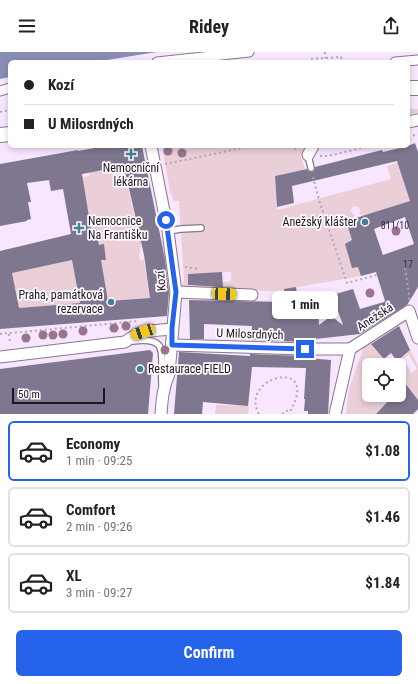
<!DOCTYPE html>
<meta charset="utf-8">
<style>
body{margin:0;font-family:"Roboto Condensed",sans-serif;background:#f6f6f6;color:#222;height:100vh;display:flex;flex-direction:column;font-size:15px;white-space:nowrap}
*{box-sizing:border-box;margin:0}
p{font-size:13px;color:#767676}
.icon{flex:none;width:22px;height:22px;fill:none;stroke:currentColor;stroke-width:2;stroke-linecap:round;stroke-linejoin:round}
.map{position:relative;height:362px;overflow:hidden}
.sheet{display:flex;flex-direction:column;background:#fff;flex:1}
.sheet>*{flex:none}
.banner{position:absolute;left:8px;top:8px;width:402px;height:88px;border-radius:6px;box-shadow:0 2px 6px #0003;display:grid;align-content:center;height:88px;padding:0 16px;background:#fff}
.controls{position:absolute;left:362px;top:306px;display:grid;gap:8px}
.controls a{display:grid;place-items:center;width:44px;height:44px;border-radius:6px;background:#fff;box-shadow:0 2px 6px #0003;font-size:20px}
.scale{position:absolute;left:12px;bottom:10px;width:93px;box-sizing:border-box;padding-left:4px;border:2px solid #1d171f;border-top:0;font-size:11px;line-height:14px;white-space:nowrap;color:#1d171f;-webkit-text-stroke:3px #fdf9fe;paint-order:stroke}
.end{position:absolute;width:18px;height:18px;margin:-9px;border:5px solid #2563eb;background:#fff;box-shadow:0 0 0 2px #fff}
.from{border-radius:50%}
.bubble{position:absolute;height:28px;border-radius:6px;background:#fff;box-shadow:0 2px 6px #0003;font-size:13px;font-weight:700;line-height:28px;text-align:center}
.car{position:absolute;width:12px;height:24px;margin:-12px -6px;border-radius:5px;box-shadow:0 0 3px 1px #0007;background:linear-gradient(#f5c518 24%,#345 0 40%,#f5c518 0 76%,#345 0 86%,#f5c518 0)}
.banner b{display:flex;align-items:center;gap:14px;height:38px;font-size:15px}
.banner b+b{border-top:1px solid #e0e0e0}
.banner i{width:10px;height:10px;background:#222}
ul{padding:7px 0 0;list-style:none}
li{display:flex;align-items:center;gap:12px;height:60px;margin:0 8px 6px;padding:0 8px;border:2px solid #e0e0e0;border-radius:6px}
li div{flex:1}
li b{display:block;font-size:15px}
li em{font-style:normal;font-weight:700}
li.selected{border-color:#2563eb}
li>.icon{width:36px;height:36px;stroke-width:1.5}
.primary-button{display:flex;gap:8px;margin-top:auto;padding:8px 16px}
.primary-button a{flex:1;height:46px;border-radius:6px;background:#2563eb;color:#fff;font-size:16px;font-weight:700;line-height:46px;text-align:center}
header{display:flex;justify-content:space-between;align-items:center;height:52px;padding:0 16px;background:#fff;font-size:18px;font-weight:700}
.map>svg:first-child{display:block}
.green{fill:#eaced8;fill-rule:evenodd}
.water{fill:#898db3}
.building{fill:#7e778f;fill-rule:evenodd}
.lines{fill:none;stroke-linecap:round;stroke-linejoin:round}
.service-casing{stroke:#88788e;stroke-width:8}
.pedestrian-casing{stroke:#88788e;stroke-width:11}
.minor-casing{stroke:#88788e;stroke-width:13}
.tertiary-casing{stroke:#88788e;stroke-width:16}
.path{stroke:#b4a5b9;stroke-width:2;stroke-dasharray:2 3;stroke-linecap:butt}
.service{stroke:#fff;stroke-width:5.5}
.pedestrian{stroke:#fff;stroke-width:9}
.minor{stroke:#fff;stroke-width:11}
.tertiary{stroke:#fff;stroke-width:14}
.tree{fill:#99748d}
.route{stroke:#2563eb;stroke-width:5}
.poi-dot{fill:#438197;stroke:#fdf9fe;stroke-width:1.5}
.labels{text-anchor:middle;stroke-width:3.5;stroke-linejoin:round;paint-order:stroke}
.number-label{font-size:10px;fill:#352f3b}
.poi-label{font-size:12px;fill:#1d171f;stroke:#fdf9fe;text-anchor:start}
.street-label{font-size:12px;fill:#1d171f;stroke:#fdf9fe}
</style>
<header><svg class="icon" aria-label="menu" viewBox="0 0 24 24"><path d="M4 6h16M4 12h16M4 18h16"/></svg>Ridey<svg class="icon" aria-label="share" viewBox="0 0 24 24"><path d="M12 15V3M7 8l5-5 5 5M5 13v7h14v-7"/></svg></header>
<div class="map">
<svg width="418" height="362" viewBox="0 0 418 362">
<rect width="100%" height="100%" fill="#f8e6ff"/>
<!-- green -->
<g class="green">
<path d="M408,57H418V63L408,65Z"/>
<path d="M162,94H307L301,105L305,117L275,124L277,158L391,127L387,114L398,111L410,149L363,164L359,162L360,159L359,156L356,154L353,155L351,158L352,161L355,163L353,167L346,169L353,190L345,192L352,216L358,215L361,224L275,239L180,238L184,228L179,149H174L170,139ZM231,220V229L223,230L222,233L188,234V222Z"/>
<path d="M122,115L123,121H126L131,149V153H132L135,169H137L141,191L139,204L140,208H144L150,246L108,249L101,208H106L104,193H99L96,176L91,177L82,125L89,124V120Z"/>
<path d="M72,208L80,251L19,256L12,221Z"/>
<path d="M369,289L389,313H369V343H394L376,362H346L349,337L365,291Z"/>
<path d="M410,298L418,313V348L406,331L399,338V313H391ZM409,303L417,317L411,321L403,306Z"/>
<path d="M216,353L249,354L248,362H215Z"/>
</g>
<!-- water -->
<path class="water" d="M0,0H157L94,10H10V25L0,27Z"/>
<!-- building -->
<g class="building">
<path d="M415,91L418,100V235L407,253L360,282L306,288V290L251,288L252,274L204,272V287H190L189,248L285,250L284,237L296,235L297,242H300V256L318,254L319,273L331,264L343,273L332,243L353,237L360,257L384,250L385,249L376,220L361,224L358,215L352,216L345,192L352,188L346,169L410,149L397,109L292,134L294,151L277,155L275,124L307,117L308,119L312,120L314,119L315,115L382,98L383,100L408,94ZM405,165L414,192L383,203L374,177Z"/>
<path d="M105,94H142L165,207L169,240L167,264L0,277V199L71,182L63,137L51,139L49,128L27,131L31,150H28L31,167L27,168V169L0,174V112L78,98V99ZM124,114L144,203L150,246L108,249L101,208H106L104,192L99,193L96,176L91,177L82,122ZM72,208L80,251L19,256L12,221Z"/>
<path d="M222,220L223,235L188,233V222Z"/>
<path d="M399,274L410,298L397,309L391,301L384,307L371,292Z"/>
<path d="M150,298L153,301L148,362H0V317Z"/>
<path d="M179,300L250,304V302L306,304V306L331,308L328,362H308V359H304L305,347H304L306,316L252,315L248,354L203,350L202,362H174Z"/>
<path d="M405,331L418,348V357L413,362H376L394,343H399V338Z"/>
</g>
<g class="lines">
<defs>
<g id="service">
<path d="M308,103L311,116"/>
<path d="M168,179L181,177L201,176"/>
<path d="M133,289C171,284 160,303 162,332"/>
</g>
<g id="pedestrian">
<path d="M157,10L249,0"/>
<path d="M395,10L418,8"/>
<path d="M0,39L10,36"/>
</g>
<g id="minor">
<path d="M408,70L418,68"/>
<path d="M151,94L168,179L176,240L169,322C163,335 162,348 161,362"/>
<path d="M308,103L313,94"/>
<path d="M176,240L252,243"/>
<path d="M172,293L305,297H350"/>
<path d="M350,297L409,259L418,286"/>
<path d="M0,305L125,290C140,278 154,279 172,277"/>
<path d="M335,362L350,297"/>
</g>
<g id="tertiary">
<path d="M408,36H418"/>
<path d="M0,83L10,82"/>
</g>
</defs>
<!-- service casing -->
<use href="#service" class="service-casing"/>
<!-- pedestrian casing -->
<use href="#pedestrian" class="pedestrian-casing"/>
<!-- minor casing -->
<use href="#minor" class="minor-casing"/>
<!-- tertiary casing -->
<use href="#tertiary" class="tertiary-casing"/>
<!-- path -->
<g class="path">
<path d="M325,0V6"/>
<path d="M309,10V7L341,5L342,10"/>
<path d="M0,60L10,58"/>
<path d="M408,84L418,83"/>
<path d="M290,94L297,98"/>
<path d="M320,104H328L370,94"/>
<path d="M165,112L252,94"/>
<path d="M313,125L319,148L347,231L377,223"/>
<path d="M185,215L198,217"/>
<path d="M405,216L409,242V249"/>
<path d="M0,282L138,269"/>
<path d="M9,282L10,290"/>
<path d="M259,362C240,330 302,309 297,342C296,349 292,355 289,362"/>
<path d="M282,362L290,357"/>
</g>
<!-- service -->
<use href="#service" class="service"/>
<!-- pedestrian -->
<use href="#pedestrian" class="pedestrian"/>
<!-- minor -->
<use href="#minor" class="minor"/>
<!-- tertiary -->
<use href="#tertiary" class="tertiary"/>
</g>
<!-- trees -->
<g class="tree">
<circle cx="168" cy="99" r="4.5"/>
<circle cx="182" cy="101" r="4.5"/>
<circle cx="396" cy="179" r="4.5"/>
<circle cx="370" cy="241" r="4.5"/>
<circle cx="316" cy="247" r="4.5"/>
<circle cx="126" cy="274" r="4.5"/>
<circle cx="114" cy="276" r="4.5"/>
<circle cx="83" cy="279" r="4.5"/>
<circle cx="63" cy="282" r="4.5"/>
<circle cx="43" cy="283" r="4.5"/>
<circle cx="53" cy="283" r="4.5"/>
<circle cx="26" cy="286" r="4.5"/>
<circle cx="165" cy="298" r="4.5"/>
</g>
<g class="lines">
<!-- route -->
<path class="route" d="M166,168L176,240L172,276V293L305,297"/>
</g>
<!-- markers -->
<g class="poi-dot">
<path d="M129 96h4v4h4v4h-4v4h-4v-4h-4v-4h4z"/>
<circle cx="365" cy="170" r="4"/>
<path d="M77 170h4v4h4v4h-4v4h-4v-4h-4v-4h4z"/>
<circle cx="111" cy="250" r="4"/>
<circle cx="140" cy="317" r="4"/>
</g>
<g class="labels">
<!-- number labels -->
<g class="number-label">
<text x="395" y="177">811/10</text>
<text x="408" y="216">17</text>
</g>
<!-- poi labels -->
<g class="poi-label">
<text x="131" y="120" text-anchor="middle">Nemocniční<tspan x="131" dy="14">lékárna</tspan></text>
<text x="88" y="173">Nemocnice<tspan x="88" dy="14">Na Františku</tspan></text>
<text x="357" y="174" text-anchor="end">Anežský klášter</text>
<text x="103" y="247" text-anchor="end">Praha, památková<tspan x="103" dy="14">rezervace</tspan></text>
<text x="148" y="321">Restaurace FIELD</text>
</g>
<!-- street labels -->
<g class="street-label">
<text transform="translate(161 229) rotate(-95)" y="4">Kozí</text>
<text transform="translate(375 265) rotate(-33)" y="4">Anežská</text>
<text transform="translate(250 282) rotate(2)" y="4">U Milosrdných</text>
</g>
</g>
</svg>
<div class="controls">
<a><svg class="icon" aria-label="locate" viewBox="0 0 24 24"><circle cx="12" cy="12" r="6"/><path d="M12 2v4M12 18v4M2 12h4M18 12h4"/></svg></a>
</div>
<div class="scale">50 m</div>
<i class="end from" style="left:166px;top:168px"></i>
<i class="end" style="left:305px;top:297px"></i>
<div class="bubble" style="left:272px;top:239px;width:66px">1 min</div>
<i class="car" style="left:224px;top:242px;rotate:92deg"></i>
<i class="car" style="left:143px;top:280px;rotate:252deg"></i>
<div class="banner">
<b><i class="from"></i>Kozí</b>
<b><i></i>U Milosrdných</b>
</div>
</div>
<section class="sheet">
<ul>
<li class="selected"><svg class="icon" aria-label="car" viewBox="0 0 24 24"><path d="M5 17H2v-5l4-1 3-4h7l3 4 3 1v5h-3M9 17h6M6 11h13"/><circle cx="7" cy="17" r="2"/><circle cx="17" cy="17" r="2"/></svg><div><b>Economy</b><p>1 min · 09:25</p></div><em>$1.08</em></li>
<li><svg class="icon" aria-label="car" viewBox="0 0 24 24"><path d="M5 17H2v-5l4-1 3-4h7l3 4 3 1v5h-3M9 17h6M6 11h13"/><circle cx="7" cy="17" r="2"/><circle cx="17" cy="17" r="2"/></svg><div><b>Comfort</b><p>2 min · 09:26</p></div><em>$1.46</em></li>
<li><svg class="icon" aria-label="car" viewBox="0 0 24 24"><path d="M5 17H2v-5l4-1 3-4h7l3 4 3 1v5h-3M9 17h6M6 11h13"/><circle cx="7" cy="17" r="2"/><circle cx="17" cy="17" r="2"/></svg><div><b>XL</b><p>3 min · 09:27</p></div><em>$1.84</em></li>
</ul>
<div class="primary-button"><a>Confirm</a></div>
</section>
